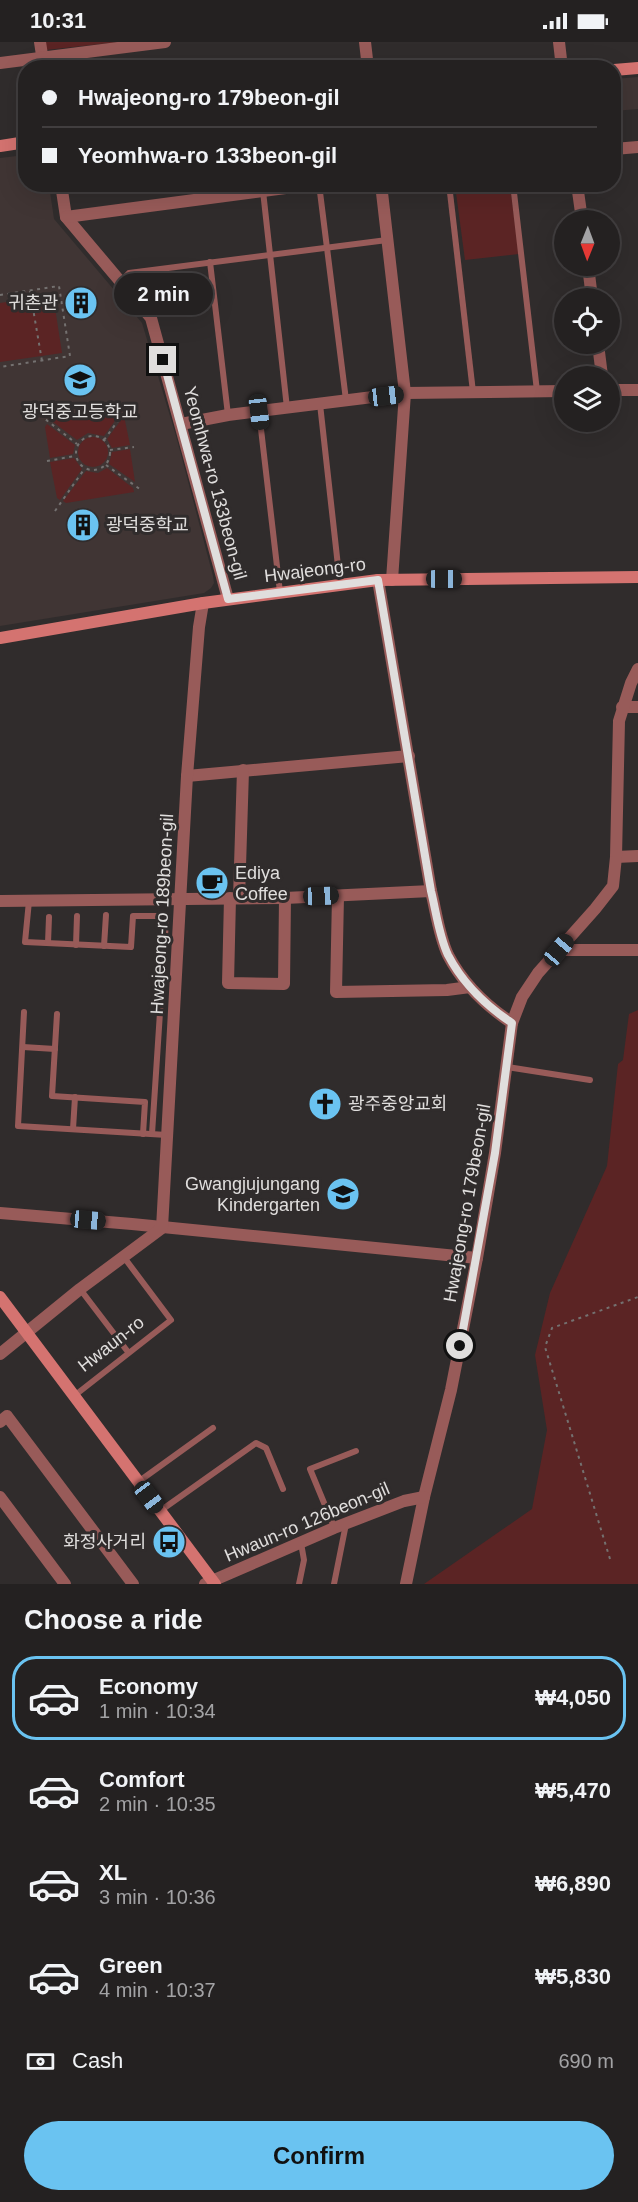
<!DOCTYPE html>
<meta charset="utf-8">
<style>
body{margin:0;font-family:Arial,"Noto Sans KR",sans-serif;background:#2c292a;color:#f1f3f6;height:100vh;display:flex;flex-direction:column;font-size:22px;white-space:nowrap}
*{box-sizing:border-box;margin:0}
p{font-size:20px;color:#a3a3a5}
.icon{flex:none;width:33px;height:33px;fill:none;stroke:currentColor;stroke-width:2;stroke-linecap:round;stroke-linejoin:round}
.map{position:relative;height:1542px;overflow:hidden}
.drawer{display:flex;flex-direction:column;background:#242121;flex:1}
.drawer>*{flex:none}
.hud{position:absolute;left:18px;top:18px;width:603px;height:132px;border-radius:24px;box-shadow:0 6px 24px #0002,0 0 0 2px #413e3f;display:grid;align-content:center;height:132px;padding:0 24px;background:#242121}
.needle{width:39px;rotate:181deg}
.buttons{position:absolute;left:554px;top:168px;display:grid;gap:12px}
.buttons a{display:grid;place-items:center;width:66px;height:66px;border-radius:50%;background:#242121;box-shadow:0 6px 24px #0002,0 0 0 2px #413e3f;font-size:30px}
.end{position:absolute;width:27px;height:27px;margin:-14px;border:8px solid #e0dedd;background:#111;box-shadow:0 0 0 3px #111}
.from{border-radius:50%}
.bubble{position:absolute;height:42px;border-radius:21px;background:#242121;box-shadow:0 6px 24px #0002,0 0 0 2px #413e3f;font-size:20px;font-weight:700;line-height:42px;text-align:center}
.car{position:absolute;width:18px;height:36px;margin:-18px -9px;border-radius:8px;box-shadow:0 0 4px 2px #0007;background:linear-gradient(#222 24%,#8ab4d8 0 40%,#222 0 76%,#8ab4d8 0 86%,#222 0)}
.hud b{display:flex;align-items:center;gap:21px;height:57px;font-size:22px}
.hud b+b{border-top:2px solid #413e3f}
.hud i{width:15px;height:15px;background:#f1f3f6}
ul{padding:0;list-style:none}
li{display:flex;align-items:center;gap:18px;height:84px;margin:0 12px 9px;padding:0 12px;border:3px solid transparent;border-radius:24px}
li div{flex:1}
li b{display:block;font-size:22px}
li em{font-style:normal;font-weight:700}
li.active{border-color:#6ac3f1}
li>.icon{width:54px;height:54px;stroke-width:1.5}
h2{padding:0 24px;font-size:27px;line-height:72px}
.pay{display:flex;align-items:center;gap:15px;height:66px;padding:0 24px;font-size:22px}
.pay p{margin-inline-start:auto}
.button{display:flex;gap:12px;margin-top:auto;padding:12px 24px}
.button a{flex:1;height:69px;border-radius:36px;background:#6ac3f1;color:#111;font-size:24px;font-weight:700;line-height:69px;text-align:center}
.status{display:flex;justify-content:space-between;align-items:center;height:42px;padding:0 30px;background:#242121;direction:ltr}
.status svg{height:16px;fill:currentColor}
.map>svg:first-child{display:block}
.built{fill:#403534}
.green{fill:#5b2424}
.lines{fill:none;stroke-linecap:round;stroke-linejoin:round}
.path{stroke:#747170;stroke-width:2;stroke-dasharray:3 4.5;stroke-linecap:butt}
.lane{stroke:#985b59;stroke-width:6}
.street{stroke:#985b59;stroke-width:12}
.secondary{stroke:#d47370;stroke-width:12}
.route{stroke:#e0dedd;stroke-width:8}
.labels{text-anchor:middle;stroke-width:6;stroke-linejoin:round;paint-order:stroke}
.poi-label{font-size:18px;fill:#e0dedd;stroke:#302c2c;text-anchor:end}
.street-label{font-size:18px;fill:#e0dedd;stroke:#302c2c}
</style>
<div class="status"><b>10:31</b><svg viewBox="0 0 49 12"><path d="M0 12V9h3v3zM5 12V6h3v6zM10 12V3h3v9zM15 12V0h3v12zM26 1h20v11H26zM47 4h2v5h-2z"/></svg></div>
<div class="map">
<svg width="638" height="1542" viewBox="0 0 638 1542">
<rect width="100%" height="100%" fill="#302c2c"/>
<!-- built -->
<g class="built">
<path d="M638,35V67L614,69V37Z"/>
<path d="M25,113L26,142L49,143L54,177L142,281L176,394L213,534L214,541L211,546L204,551L0,584V116Z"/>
</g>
<!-- green -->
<g class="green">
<path d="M45,0H120L46,8Z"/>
<path d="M455,143H510L519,212L465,218Z"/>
<path d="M53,253L62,311L0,320V261Z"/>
<path d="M119,367L122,369L104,394L88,391L77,398L53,380L52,378Z"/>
<path d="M124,374L130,403L112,406L107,397Z"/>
<path d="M47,382L75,403L73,412L50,416L45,385Z"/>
<circle cx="93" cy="410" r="15"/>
<path d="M130,407L135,440L109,422L112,410Z"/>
<path d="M74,416L82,427L60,458L57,456L50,420Z"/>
<path d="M107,426L133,446L134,450L66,461L63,459L86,429L98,431Z"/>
<path d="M638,968V1542H424L532,1467L547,1388L535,1313L550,1251L607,1124L618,1022L623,1018L629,972Z"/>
</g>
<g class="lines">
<!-- path -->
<g class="path">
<path d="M30,249L42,319"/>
<path d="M0,253L59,244L70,314L0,325"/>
<path d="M40,373L77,402"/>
<circle cx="93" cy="411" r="17"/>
<path d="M104,398L128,365"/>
<path d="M110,408L134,405"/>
<path d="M47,419L75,414"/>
<path d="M106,423L141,448"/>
<path d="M55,469L85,426"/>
<path d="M610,1517L545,1305L552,1286L638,1255"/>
</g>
<!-- lane -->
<g class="lane">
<path d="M319,142L346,358"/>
<path d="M449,142L473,350"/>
<path d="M513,142L537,349"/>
<path d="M263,149L287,366"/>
<path d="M210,220L228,373"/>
<path d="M121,240L129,231L387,198"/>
<path d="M320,362L340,542"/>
<path d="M259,370L280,550"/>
<path d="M29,859L25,900L131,905L133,874H160L166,879L152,1092"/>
<path d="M48,901L49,875"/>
<path d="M76,903L77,874"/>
<path d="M104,904L106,873"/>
<path d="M24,970L18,1084L167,1093"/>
<path d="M57,972L52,1054L145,1060L143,1092"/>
<path d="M23,1005L55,1007"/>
<path d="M507,1025L590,1038"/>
<path d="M73,1087L75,1055"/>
<path d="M80,1247L128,1310"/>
<path d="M74,1354L171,1278L123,1214"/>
<path d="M138,1440L213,1386"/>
<path d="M160,1469L256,1401L266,1406L283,1447"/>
<path d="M334,1485L310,1427L356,1409"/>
<path d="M299,1542L304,1518L301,1501"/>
<path d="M334,1542L346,1482"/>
</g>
<!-- street -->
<g class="street">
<path d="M40,0L44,26"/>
<path d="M365,0L368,26"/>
<path d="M559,0L562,26"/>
<path d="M0,21L165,0"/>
<path d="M614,107L638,105"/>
<path d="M61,142L66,175L151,276L228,557"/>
<path d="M381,142L405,351L392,538"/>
<path d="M577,142L582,178"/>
<path d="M66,175L316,142"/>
<path d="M588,224L592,256"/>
<path d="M598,302L602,334"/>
<path d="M609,348H638"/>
<path d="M181,382L228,373L405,351L564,349"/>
<path d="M378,538L431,849C436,869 439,894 448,913C463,942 485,963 512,981L495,1111L477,1216L451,1348L424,1455L406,1542"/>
<path d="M622,665H638"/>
<path d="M187,734L409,714"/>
<path d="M616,815L638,814"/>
<path d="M338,854L336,950L447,948L470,945"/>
<path d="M230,856L228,941L284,942L285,856"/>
<path d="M239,856L243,728"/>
<path d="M0,859L285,856L431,849"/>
<path d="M559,908H638"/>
<path d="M512,981L522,955L538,931L595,867L613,844L616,815L619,679L631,641L638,627"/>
<path d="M0,1171L132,1182L477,1216"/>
<path d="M0,1312L80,1247L162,1186L187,734L199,585L203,561"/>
<path d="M0,1380L7,1374L133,1542"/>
<path d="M0,1455L65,1542"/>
<path d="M205,1542L334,1486L404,1459L424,1455"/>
</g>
<!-- secondary -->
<g class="secondary">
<path d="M614,28L638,26"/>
<path d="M0,104L26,100"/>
<path d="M0,596L203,561L378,538L638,535"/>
<path d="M0,1255L215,1542"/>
</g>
</g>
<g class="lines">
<!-- route -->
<path class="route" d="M163,318L228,557L378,538L431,849C436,869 439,894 448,913C463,942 485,963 512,981L495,1111L460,1304"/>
</g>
<!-- icons -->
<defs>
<symbol id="building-disc" viewBox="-11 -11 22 22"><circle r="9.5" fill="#6ac3f1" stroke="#302c2c"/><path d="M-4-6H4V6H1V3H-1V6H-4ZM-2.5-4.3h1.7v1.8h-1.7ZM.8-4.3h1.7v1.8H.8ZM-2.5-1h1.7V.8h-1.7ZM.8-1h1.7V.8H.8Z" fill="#111"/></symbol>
<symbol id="school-disc" viewBox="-11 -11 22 22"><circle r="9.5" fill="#6ac3f1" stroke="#302c2c"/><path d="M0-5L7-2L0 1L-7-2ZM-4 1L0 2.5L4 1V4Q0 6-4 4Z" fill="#111"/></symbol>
<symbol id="cafe-disc" viewBox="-11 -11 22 22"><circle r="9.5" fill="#6ac3f1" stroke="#302c2c"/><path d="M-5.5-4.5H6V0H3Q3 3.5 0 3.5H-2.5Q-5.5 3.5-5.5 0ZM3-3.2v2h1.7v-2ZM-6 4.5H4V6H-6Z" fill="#111"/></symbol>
<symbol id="church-disc" viewBox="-11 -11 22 22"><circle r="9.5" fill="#6ac3f1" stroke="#302c2c"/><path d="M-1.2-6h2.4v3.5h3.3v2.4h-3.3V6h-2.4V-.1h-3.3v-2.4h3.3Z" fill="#111"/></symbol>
<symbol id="bus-disc" viewBox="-11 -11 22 22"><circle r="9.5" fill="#6ac3f1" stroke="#302c2c"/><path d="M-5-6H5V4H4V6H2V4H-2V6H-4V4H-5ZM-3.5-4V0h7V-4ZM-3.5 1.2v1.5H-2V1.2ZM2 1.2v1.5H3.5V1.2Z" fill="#111"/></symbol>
</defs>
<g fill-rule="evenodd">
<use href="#building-disc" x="62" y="242" width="38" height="38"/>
<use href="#school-disc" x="61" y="319" width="38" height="38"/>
<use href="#building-disc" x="64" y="464" width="38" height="38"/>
<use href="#cafe-disc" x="193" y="822" width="38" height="38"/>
<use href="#church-disc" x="306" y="1043" width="38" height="38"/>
<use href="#school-disc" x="324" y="1133" width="38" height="38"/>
<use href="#bus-disc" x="150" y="1481" width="38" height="38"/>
</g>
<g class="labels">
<!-- poi labels -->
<g class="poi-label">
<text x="58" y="267">귀촌관</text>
<text x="80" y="376" text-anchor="middle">광덕중고등학교</text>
<text x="106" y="489" text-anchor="start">광덕중학교</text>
<text x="235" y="837" text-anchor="start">Ediya<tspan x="235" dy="21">Coffee</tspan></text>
<text x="348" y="1068" text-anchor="start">광주중앙교회</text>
<text x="320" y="1148">Gwangjujungang<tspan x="320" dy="21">Kindergarten</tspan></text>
<text x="146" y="1506">화정사거리</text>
</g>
<!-- street labels -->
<g class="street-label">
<text transform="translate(215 441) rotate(75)" y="6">Yeomhwa-ro 133beon-gil</text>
<text transform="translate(315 528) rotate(-7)" y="6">Hwajeong-ro</text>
<text transform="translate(162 872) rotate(-87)" y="6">Hwajeong-ro 189beon-gil</text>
<text transform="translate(467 1161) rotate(-80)" y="6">Hwajeong-ro 179beon-gil</text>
<text transform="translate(111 1302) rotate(-38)" y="6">Hwaun-ro</text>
<text transform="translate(307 1480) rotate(-23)" y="6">Hwaun-ro 126beon-gil</text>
</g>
</g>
</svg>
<div class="buttons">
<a><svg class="needle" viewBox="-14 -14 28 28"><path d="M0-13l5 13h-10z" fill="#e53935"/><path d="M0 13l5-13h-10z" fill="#a3a3a5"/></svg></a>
<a><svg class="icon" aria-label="locate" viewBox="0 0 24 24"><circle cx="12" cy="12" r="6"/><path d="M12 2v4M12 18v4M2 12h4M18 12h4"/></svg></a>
<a><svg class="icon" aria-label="layers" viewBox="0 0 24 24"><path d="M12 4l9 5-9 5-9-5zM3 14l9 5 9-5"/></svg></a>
</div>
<i class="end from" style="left:460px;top:1304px"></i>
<i class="end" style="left:163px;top:318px"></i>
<div class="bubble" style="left:114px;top:231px;width:99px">2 min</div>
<i class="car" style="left:386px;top:354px;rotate:83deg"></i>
<i class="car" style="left:259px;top:370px;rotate:173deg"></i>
<i class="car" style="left:444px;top:537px;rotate:90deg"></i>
<i class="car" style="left:321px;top:854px;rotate:88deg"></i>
<i class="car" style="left:559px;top:908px;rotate:40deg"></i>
<i class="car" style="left:88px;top:1178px;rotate:95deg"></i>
<i class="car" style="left:149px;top:1455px;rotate:143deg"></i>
<div class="hud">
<b><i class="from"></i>Hwajeong-ro 179beon-gil</b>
<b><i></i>Yeomhwa-ro 133beon-gil</b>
</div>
</div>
<section class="drawer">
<h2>Choose a ride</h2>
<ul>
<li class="active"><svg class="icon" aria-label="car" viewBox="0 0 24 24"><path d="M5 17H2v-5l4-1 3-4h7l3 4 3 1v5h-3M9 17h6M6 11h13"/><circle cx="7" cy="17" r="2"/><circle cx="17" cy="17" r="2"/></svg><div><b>Economy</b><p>1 min · 10:34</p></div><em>₩4,050</em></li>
<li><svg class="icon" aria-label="car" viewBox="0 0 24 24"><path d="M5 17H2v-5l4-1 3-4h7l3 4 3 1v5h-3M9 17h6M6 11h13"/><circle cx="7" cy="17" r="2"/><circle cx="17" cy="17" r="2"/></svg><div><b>Comfort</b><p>2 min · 10:35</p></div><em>₩5,470</em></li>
<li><svg class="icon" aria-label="car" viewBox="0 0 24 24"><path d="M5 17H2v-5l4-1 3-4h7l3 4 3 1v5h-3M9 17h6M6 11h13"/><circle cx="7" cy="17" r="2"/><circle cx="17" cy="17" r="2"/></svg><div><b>XL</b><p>3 min · 10:36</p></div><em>₩6,890</em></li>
<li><svg class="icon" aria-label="car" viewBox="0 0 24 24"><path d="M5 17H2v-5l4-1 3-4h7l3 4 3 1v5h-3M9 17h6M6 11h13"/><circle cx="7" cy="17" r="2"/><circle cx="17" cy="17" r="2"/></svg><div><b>Green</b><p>4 min · 10:37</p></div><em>₩5,830</em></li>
</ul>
<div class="pay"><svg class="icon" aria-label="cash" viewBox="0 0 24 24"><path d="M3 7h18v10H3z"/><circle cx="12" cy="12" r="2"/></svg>Cash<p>690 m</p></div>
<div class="button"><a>Confirm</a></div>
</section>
